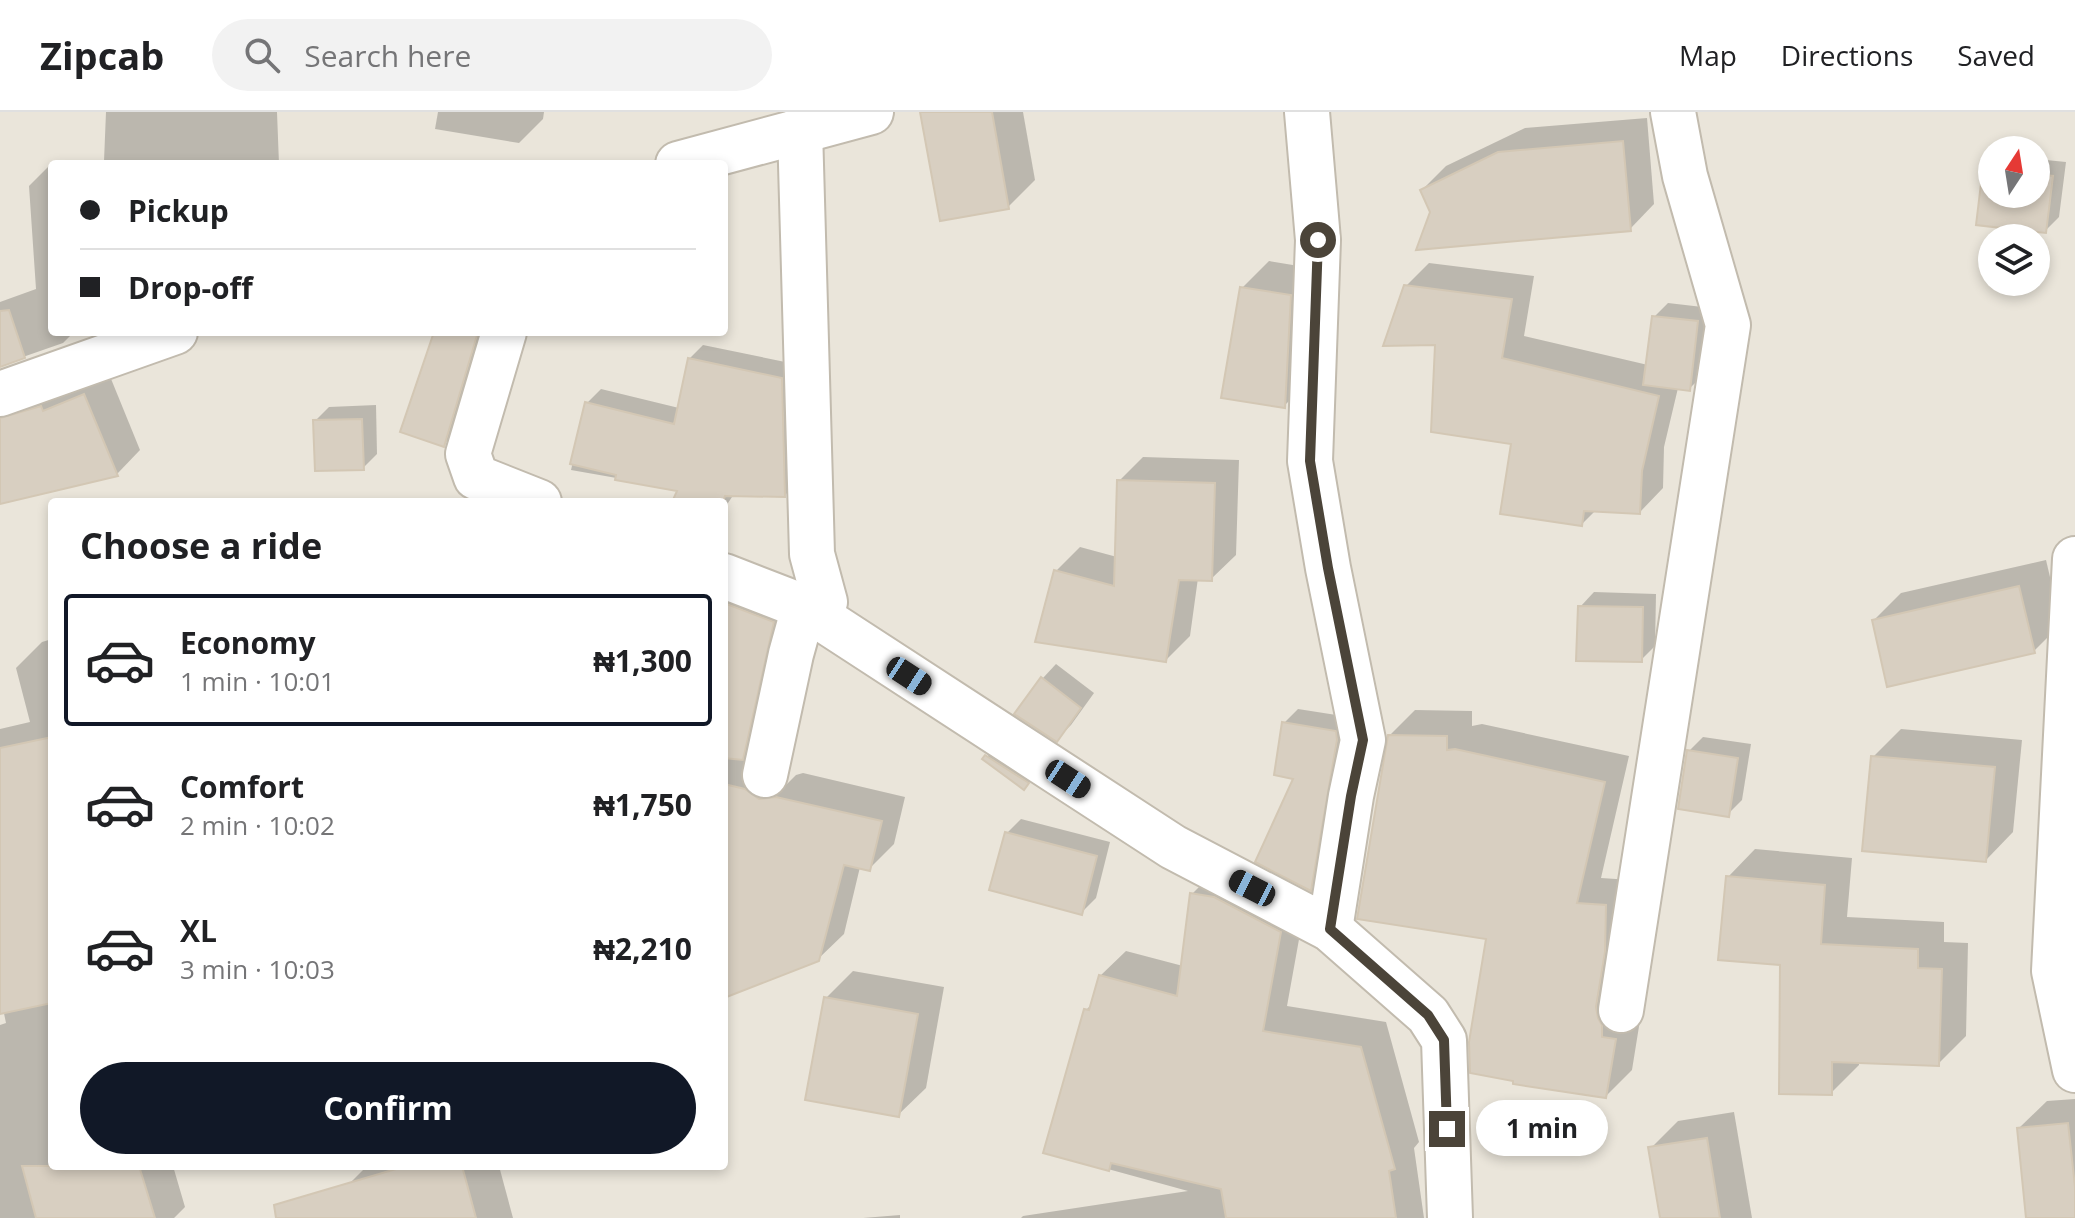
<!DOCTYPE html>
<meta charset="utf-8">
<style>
body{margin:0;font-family:"Open Sans",sans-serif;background:#f2f2f2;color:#202124;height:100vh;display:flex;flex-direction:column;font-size:30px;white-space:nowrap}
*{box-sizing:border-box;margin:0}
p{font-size:26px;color:#757577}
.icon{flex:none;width:44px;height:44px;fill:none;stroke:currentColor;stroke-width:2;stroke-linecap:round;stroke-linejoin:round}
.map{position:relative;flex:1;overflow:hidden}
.panel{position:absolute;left:48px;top:386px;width:680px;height:672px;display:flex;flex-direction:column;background:#fff;border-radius:8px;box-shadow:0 4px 12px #0003}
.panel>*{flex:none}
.top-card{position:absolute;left:48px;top:48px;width:680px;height:176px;border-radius:8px;box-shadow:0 4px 12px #0003;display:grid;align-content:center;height:176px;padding:0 32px;background:#fff}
.needle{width:52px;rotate:12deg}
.buttons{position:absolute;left:1978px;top:24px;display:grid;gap:16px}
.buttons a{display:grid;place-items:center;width:72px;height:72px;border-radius:50%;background:#fff;box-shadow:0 4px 12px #0003;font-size:40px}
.end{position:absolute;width:36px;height:36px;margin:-18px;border:10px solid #4b4439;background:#fff;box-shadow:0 0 0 4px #fff}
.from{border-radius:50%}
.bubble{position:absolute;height:56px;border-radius:28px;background:#fff;box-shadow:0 4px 12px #0003;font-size:26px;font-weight:700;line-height:56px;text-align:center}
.car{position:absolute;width:24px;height:48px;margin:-24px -12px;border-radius:10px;box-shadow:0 0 6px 2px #0007;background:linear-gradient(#222 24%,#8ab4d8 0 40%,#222 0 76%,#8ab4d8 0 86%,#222 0)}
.top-card b{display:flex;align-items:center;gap:28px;height:76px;font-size:30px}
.top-card b+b{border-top:2px solid #e0e0e0}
.top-card i{width:20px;height:20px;background:#202124}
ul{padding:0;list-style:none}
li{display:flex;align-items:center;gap:24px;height:132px;margin:0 16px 12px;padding:0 16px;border:4px solid transparent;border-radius:8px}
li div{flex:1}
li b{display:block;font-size:30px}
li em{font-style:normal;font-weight:700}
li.current{border-color:#111827}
li>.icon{width:72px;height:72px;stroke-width:1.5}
h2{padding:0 32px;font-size:36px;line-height:96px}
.cta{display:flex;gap:16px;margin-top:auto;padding:16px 32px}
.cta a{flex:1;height:92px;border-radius:48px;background:#111827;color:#fff;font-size:32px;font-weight:700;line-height:92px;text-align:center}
header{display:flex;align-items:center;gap:48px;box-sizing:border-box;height:112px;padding:0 40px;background:#fff;border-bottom:2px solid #e0e0e0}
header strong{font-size:38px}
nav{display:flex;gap:44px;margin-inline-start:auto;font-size:28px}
.search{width:560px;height:72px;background:#f2f2f2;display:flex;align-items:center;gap:20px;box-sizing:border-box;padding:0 28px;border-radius:44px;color:#757577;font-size:30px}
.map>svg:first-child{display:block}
.residential{fill:#eae5da;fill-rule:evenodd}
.shadow{fill:#0003}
.building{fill:#d8cfc1;stroke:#d3c7b4;stroke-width:2}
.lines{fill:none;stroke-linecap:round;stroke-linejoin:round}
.street-casing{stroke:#c2bbae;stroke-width:48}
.street{stroke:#fff;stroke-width:44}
.route{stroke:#4b4439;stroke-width:10}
</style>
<header>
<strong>Zipcab</strong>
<div class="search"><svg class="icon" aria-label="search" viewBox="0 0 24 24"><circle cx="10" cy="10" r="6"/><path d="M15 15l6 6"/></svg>Search here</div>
<nav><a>Map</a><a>Directions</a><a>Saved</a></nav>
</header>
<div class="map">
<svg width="2075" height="1106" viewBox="0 0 2075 1106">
<rect width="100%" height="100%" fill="#f6f3ec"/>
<!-- residential -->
<path class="residential" d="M0,0H2075V1106H0ZM1992,38H2036V82H1992ZM52,52H724V220H52ZM1992,126H2036V170H1992ZM52,390H724V1054H52Z"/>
<!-- shadow -->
<g class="shadow">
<path d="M106,0H277L279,52H52V220H74L63,231L0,253V190L36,177L29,74L53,50L104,49Z"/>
<path d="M438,0H544L543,7L519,31L435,17Z"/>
<path d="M927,0H1023L1035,68L1008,95Z"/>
<path d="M1647,6L1654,92L1630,117L1432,100L1422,78L1446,54L1525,16Z"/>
<path d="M2036,47L2066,50L2059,105L2045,119L1978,111L1985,56L1992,49V82H2036Z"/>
<path d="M1269,149L1317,157L1311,267L1284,294L1242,176Z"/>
<path d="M1429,151L1534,164L1524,224L1648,253L1654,205L1668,191L1711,196L1703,263L1689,277L1678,276L1664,335L1663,376L1640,400L1596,398L1582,412L1513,330L1437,231L1406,174Z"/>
<path d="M436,220H496L471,305L443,333Z"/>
<path d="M703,233L795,252L799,369L785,383L734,382L724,397V390H675L679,377L571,358L587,291L601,277L679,296L689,247Z"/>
<path d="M107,257L140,338L117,362L0,390V266Z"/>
<path d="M376,293L377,342L363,356L315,309L329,295Z"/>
<path d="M1143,345L1239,348L1236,443L1211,467L1198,466L1190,524L1166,548L1056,459L1080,435L1117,445L1119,369Z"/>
<path d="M2046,448L2061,512L2034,539L1874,508L1901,481Z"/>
<path d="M724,466L796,487L754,691L724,712Z"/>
<path d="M1594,480L1656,482L1655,534L1641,548L1580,495Z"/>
<path d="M52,527V1054H173L185,1095L174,1106H0V913L6,911L0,882V617L30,610L16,556L42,530Z"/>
<path d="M1056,552L1094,581L1071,613L1057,627L1043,566Z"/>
<path d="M1298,597L1349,605L1324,763L1310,776L1296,665L1284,611Z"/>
<path d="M1415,598L1472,599V614L1482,612L1629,644L1601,766L1631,768L1641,902L1632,958L1606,984L1488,826L1389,624Z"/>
<path d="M1901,617L2022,628L2013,720L1986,748L1873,645Z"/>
<path d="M1703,625L1751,632L1742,688L1728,702L1689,639Z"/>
<path d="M1001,630L1038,661L1024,675L985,647Z"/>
<path d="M803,661L905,685L894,732L869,757L860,755L844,822L818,847L724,884V813L771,688L796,663Z"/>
<path d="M1021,707L1110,730L1096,786L1082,800L1007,721Z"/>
<path d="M1755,737L1852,746L1847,805L1944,810V830L1968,831L1966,924L1938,952L1859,949V953L1831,981L1782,851L1728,765Z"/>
<path d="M1217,757L1305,794L1287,894L1386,910L1419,1030L1414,1036L1424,1106H1021L1023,1104L1188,1079L1046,1040L1086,898L1093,891L1100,864L1126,839L1183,854L1192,782Z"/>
<path d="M853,859L944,875L926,976L898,1003L826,886Z"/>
<path d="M2075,987V1106H2028L2019,1016L2047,989Z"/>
<path d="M1734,1000L1752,1106H1662L1651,1036L1678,1009Z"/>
<path d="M367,1054H499L513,1106H333L349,1072Z"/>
<path d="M900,1103V1106H863Z"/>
</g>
<!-- building -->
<g class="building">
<path d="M920,0H992L1009,97L940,109Z"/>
<path d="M1623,29L1631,119L1416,138L1430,100L1420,78L1498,40Z"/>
<path d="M1983,55L1992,56V82H2036V62L2053,64L2046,121L1976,113Z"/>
<path d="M1404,173L1512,187L1502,246L1659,284L1642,359L1640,402L1584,399L1582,414L1500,402L1511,332L1431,320L1435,233L1383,234Z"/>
<path d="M1240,175L1291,183L1285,296L1221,286Z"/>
<path d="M9,198L25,246L0,255V199Z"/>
<path d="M1652,204L1698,209L1690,279L1643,273Z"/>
<path d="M434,220H478L444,335L400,320Z"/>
<path d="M688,246L782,266L785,385L725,384L723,390H672L677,379L615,368L616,363L570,352L585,290L674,312Z"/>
<path d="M84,282L118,364L0,392V306L41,294L43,299Z"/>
<path d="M362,307L364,358L315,359L313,308Z"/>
<path d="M1117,368L1215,371L1212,469L1179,468L1166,550L1035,530L1054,458L1114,474Z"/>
<path d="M2019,474L2035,541L1887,575L1872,508Z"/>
<path d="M724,491L774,510L743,648L724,646Z"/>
<path d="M1578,494L1643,495L1642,550L1576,549Z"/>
<path d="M1041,565L1081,596L1057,630L1014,602Z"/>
<path d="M1282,610L1336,619L1337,628L1311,779L1255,750L1293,667L1274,663Z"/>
<path d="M1388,623L1447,624V638L1455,637L1605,670L1577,791L1606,793L1605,840L1596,895L1598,906L1602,913V925L1616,927L1606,986L1513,972V969L1470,961L1469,930L1486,827L1357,807Z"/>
<path d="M52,625V891L0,902V636Z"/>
<path d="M1687,638L1738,646L1729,705L1678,697Z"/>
<path d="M985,643L1029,671L1024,678L982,647Z"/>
<path d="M1871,644L1995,655L1986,750L1862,739Z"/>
<path d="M724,672L745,677L759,687L776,685L882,709L870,759L844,753L819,849L724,886Z"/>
<path d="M1005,720L1097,744L1082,803L989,778Z"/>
<path d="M1726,764L1825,773L1821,832L1918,837V856L1942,857L1939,954L1832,950V983L1779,982L1780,853L1718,848Z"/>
<path d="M1190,781L1214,785L1281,820L1263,919L1361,935L1395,1057L1389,1059L1396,1106H1226L1221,1077L1111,1051L1109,1059L1043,1041L1084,897L1089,898L1099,863L1177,884Z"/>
<path d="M824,885L918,902L899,1005L805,988Z"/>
<path d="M2068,1011L2075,1075V1106H2026L2017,1016Z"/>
<path d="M1707,1026L1720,1106H1660L1648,1035Z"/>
<path d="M22,1054H139L155,1106H36Z"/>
<path d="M406,1054H462L476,1106H276L274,1093Z"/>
</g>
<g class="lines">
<defs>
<g id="street">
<path d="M1307,0L1318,128L1310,349L1328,456L1363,628L1351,684L1330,817"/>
<path d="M678,52L871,0"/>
<path d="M504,220L468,342L476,365L539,390"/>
<path d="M0,282L175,220"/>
<path d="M2075,447L2054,859L2075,958"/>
<path d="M724,464L804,495L1173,735L1330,817L1428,903L1444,928L1450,1106"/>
<path d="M765,663L791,542L804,495L825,490L812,442L800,17"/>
<path d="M1621,898L1728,213L1685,64L1673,0"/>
</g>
</defs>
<!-- street casing -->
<use href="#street" class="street-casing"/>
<!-- street -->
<use href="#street" class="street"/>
</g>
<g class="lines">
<!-- route -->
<path class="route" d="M1318,128L1310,349L1328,456L1363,628L1351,684L1330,817L1428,903L1444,928L1447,1017"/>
</g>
</svg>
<div class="buttons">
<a><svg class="needle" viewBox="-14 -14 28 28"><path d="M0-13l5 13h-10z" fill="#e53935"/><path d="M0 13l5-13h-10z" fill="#757577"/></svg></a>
<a><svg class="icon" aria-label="layers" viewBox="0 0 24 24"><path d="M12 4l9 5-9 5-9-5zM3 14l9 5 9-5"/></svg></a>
</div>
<i class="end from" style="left:1318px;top:128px"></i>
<i class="end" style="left:1447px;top:1017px"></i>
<div class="bubble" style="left:1476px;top:988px;width:132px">1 min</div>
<i class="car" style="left:909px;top:564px;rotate:123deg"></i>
<i class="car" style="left:1068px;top:667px;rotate:123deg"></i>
<i class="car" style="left:1252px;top:776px;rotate:297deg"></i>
<div class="top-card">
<b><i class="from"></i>Pickup</b>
<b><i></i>Drop-off</b>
</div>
<section class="panel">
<h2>Choose a ride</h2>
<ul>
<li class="current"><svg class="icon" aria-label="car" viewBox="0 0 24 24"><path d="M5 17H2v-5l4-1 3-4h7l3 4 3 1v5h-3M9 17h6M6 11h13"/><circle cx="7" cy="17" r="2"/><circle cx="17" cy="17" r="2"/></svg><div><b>Economy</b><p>1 min · 10:01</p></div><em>₦1,300</em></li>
<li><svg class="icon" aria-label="car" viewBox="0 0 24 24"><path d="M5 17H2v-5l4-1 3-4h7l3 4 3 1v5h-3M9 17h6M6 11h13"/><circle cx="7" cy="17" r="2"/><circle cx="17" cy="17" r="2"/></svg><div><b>Comfort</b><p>2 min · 10:02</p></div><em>₦1,750</em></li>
<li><svg class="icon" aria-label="car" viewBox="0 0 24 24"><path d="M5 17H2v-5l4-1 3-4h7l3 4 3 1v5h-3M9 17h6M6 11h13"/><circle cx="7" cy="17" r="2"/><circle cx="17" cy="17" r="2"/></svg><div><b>XL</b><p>3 min · 10:03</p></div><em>₦2,210</em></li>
</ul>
<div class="cta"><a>Confirm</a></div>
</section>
</div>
